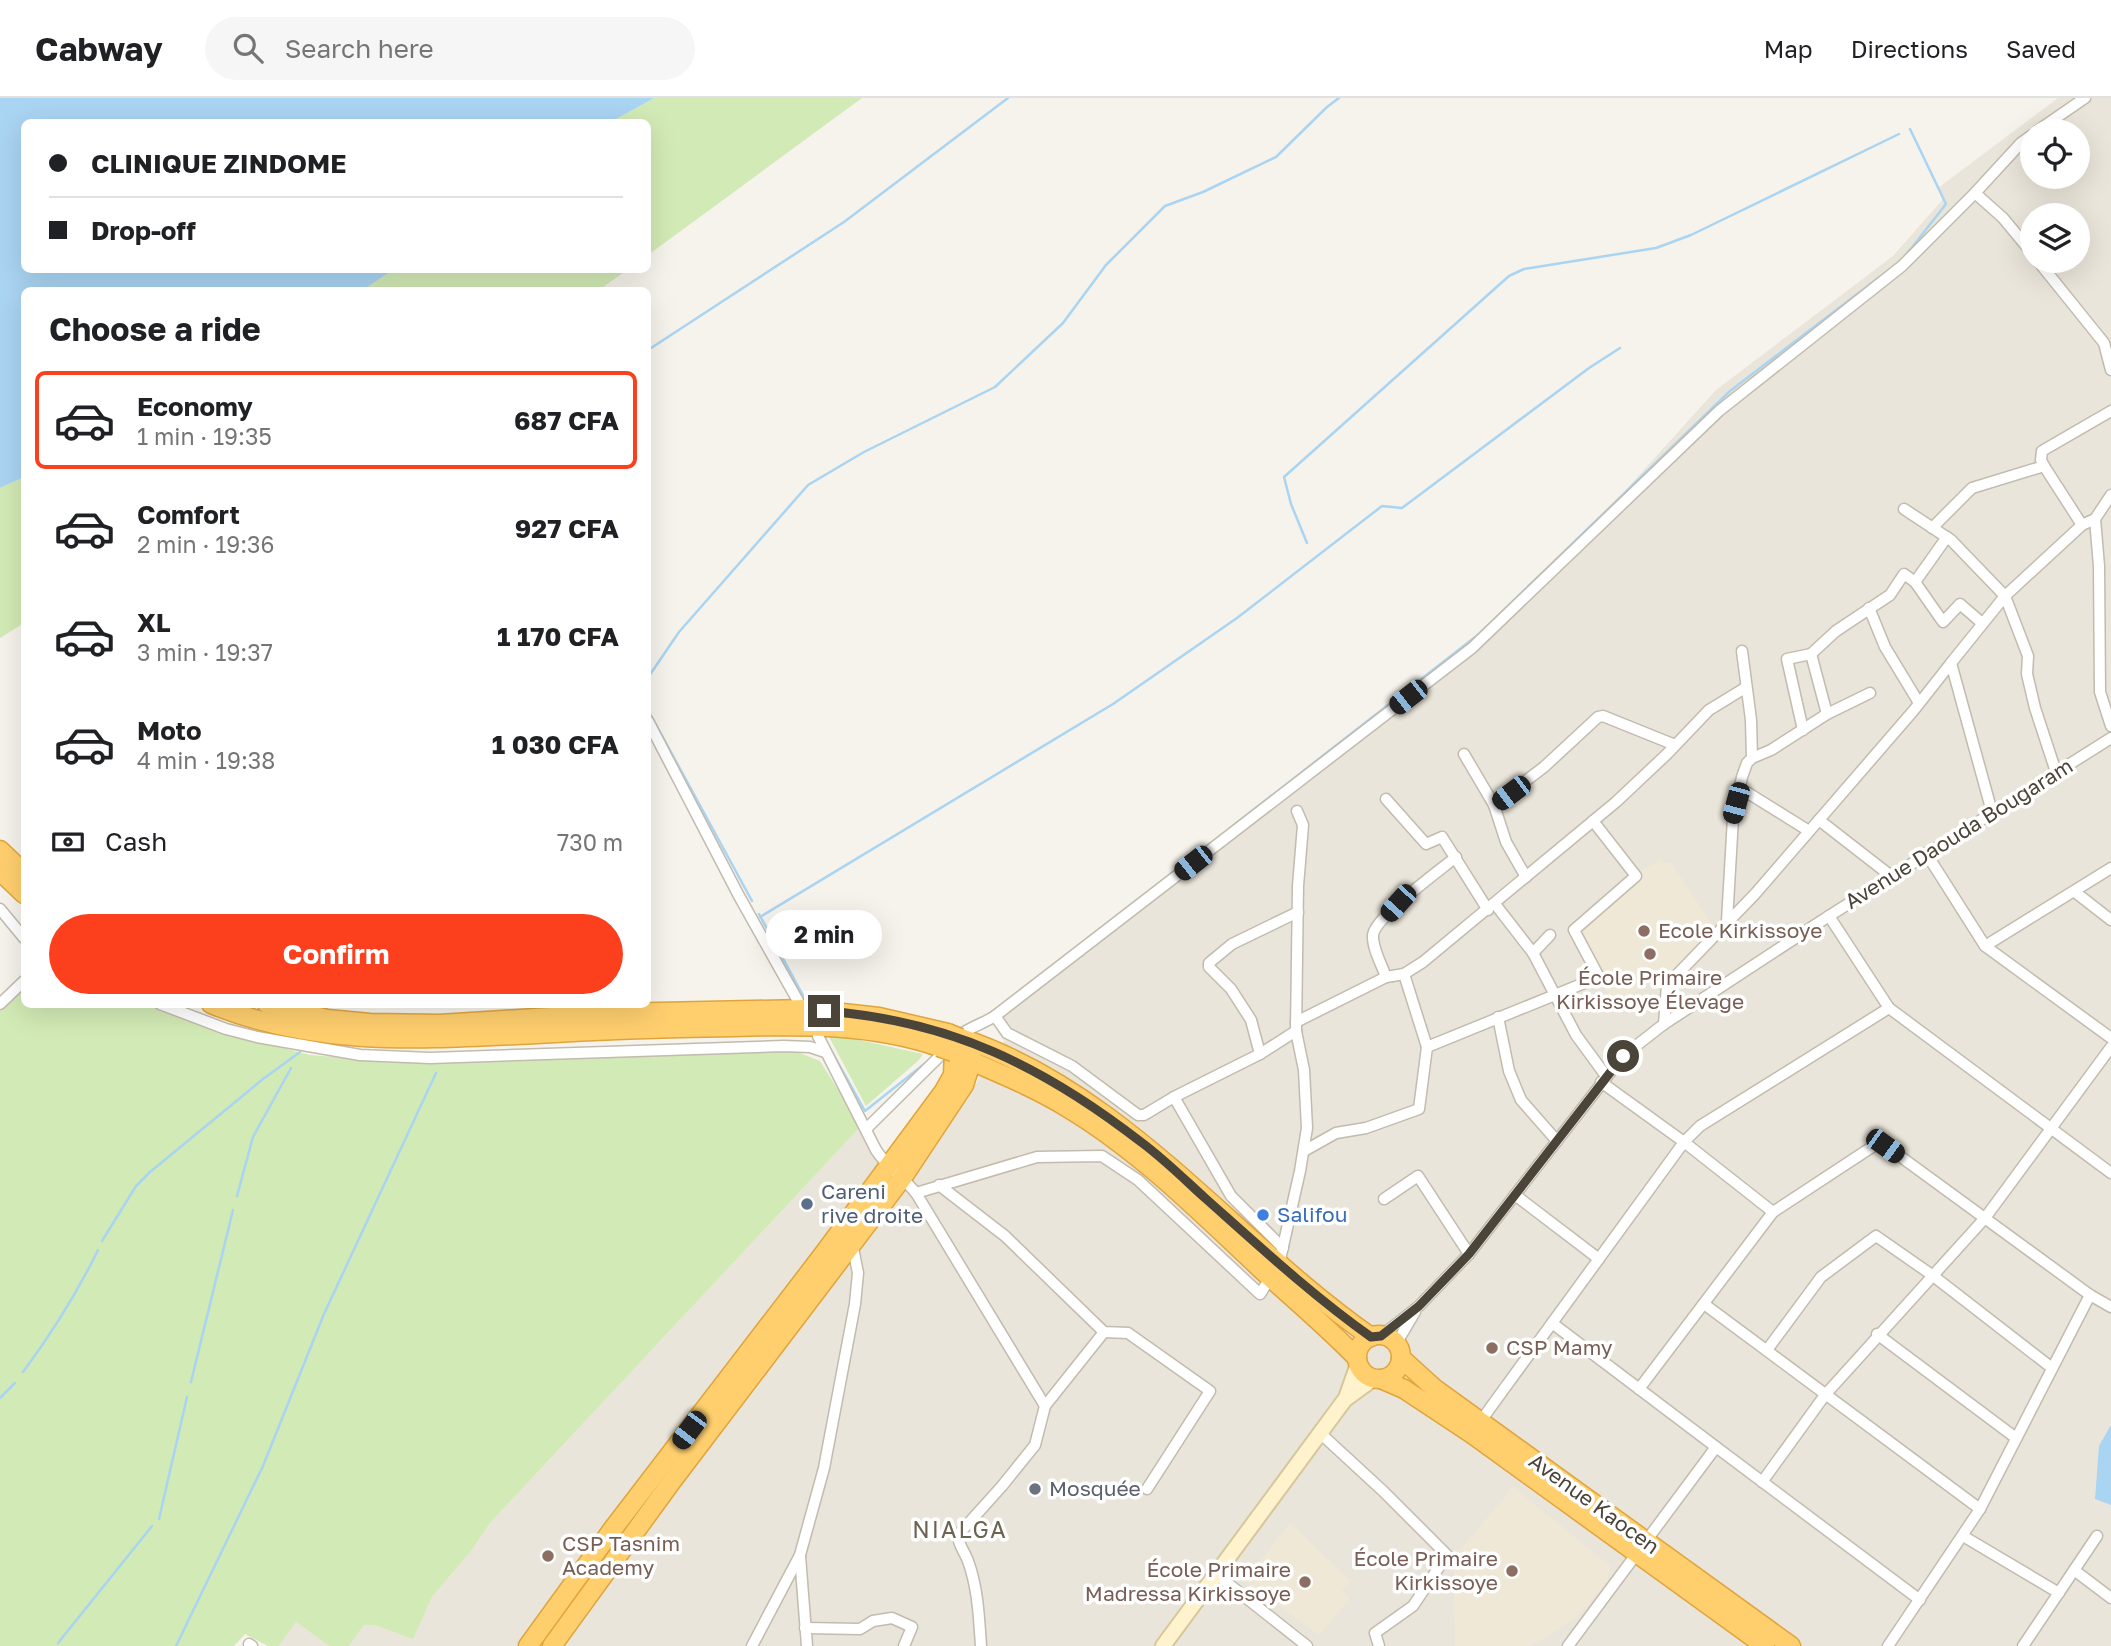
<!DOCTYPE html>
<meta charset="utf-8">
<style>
body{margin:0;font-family:"Golos Text",sans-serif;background:#f6f6f6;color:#202124;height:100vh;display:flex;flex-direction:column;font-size:26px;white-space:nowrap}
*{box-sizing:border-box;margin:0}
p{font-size:23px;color:#757577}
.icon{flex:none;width:38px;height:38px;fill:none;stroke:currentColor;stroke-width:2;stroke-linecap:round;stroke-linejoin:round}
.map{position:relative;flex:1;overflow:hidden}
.details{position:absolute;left:21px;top:189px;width:630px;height:721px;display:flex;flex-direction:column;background:#fff;border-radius:10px;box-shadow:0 7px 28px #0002}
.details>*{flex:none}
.guide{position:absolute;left:21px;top:21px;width:630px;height:154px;border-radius:10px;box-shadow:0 7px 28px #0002;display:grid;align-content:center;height:154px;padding:0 28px;background:#fff}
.fabs{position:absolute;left:2020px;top:21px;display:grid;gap:14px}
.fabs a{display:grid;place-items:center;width:70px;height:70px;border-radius:50%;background:#fff;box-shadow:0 7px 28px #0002;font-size:35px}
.end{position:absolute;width:32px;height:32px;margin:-16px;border:9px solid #4b4439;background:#fff;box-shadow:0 0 0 4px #fff}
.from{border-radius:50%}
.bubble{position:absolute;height:49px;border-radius:24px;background:#fff;box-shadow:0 7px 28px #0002;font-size:23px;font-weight:700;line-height:49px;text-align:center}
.car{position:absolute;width:21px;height:42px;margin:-21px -10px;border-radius:9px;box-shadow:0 0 5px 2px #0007;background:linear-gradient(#222 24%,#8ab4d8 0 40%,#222 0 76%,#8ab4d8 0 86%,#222 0)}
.guide b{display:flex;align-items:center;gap:24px;height:66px;font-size:26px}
.guide b+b{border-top:2px solid #e0e0e0}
.guide i{width:18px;height:18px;background:#202124}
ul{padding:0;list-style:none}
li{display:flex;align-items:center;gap:21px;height:98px;margin:0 14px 10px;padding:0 14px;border:4px solid transparent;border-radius:10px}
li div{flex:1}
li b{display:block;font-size:26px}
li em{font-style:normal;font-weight:700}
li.selected{border-color:#fc3f1d}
li>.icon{width:63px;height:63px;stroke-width:1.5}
h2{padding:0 28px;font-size:32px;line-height:84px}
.pay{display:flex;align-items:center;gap:18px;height:77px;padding:0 28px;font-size:26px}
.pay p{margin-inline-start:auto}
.button{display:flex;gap:14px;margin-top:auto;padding:14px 28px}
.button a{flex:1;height:80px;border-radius:42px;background:#fc3f1d;color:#fff;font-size:28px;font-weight:700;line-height:80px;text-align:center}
header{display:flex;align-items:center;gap:42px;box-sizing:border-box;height:98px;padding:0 35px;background:#fff;border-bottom:2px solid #e0e0e0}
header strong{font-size:33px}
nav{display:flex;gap:38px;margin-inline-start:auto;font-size:24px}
.search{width:490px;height:63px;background:#f6f6f6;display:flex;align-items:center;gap:18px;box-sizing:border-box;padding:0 24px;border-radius:38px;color:#757577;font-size:26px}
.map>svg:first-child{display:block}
.residential{fill:#eae5da;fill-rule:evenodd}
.education{fill:#efe8d6}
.green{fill:#d2eab5}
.water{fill:#a9d4f2}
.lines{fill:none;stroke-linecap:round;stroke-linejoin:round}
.stream{stroke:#a9d4f2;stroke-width:2.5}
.street-casing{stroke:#c2bbae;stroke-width:13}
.secondary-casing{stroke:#d6c79b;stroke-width:18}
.highway-casing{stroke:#e0a43c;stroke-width:21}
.street{stroke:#fff;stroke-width:10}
.secondary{stroke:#fff3cd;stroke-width:14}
.highway{stroke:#ffcf6e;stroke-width:18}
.highway-bridge-casing{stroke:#e0a43c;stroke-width:21;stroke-linecap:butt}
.highway-bridge{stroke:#ffcf6e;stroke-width:18}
.route{stroke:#4b4439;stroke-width:9}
.education-dot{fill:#8d6e63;stroke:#fff;stroke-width:2.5}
.service-dot{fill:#5c6f8a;stroke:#fff;stroke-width:2.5}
.shop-dot{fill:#3f7fe0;stroke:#fff;stroke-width:2.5}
.worship-dot{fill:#6b7280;stroke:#fff;stroke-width:2.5}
.labels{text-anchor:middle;stroke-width:7;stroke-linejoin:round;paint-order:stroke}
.street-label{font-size:21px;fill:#4b4439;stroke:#fff}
.education-label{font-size:21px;fill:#785e54;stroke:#fff;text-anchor:start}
.service-label{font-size:21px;fill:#4e5e75;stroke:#fff;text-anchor:start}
.shop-label{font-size:21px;fill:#366cbe;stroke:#fff;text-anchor:start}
.worship-label{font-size:21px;fill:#5b616d;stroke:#fff;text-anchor:start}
.neighbourhood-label{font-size:23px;letter-spacing:2px;fill:#6e6250;stroke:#fff}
</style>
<header>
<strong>Cabway</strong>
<div class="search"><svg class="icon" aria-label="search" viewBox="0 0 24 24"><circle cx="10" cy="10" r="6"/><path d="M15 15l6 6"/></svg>Search here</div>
<nav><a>Map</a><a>Directions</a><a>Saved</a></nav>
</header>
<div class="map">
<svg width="2111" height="1548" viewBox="0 0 2111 1548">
<rect width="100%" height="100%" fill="#f6f3ec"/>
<!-- residential -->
<g class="residential">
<path d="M2058,0H2111V1548H349L364,1527H375L413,1540L432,1499L471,1453L490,1425L861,1028L880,1067L922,1068L1004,943L992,925L1502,529L1716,292L1893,158L1944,100L1938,90ZM2032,33H2077V79H2032ZM2032,117H2077V163H2032Z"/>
<path d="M296,1524L329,1548H279Z"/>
</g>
<!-- education -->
<g class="education">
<path d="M1661,761L1666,765L1671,764L1719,837L1669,890L1661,893L1651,883L1615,908L1568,830L1632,774L1638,775Z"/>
<path d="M1513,1389L1610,1468L1607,1486L1576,1519L1544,1541L1526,1548H1455L1453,1461Z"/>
<path d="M1290,1425L1351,1483L1342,1492L1350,1501L1319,1537L1245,1483Z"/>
</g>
<!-- green -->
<g class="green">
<path d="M654,0H862L648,157V24H611Z"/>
<path d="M393,172H627L599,192H363Z"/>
<path d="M24,379V525L0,540V390Z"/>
<path d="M24,891V906L150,907L227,935L310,957L387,963L464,965L795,953L820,963L861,1028L490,1425L471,1453L432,1499L413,1541L375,1527H364L349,1548H329L296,1524L279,1548H268L245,1536L234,1548H0V913Z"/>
<path d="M827,935L923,956L919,962L866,1008Z"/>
</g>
<!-- water -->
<g class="water">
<path d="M0,0H654L611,24H24V172H393L363,192H24V379L0,390Z"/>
<path d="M2111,1327V1407L2095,1401L2099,1348Z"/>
</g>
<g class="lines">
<!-- stream -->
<g class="stream">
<path d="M1906,157L1946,106L1910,31"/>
<path d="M648,252L844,124L1008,0"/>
<path d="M1307,445L1291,406L1284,379L1509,178L1524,171L1656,150L1691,137L1899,36"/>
<path d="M649,578L679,534L808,387L864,354L995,289L1063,225L1106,167L1165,108L1203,94L1276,59L1327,9L1339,0"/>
<path d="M648,612L752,803"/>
<path d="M1229,731L1479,536L1730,293L1902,162"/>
<path d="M759,816L806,903"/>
<path d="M760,819L1113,606L1237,520L1382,408L1402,410L1589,270L1620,250"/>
<path d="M324,911L327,906"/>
<path d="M827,945L865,1013L928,963"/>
<path d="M237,1098L253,1039L291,970"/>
<path d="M102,1143L136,1088L150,1074L263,981L300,954"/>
<path d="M23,1274C52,1235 77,1195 98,1152"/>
<path d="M191,1284L233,1112"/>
<path d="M0,1300L15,1285"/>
<path d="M159,1421L187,1299"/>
<path d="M58,1545L152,1428"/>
<path d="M176,1548L263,1368L324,1216L436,975"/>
</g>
<defs>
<g id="street">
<path d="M2037,33L2085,0"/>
<path d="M1975,95L2003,120L2032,155"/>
<path d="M2038,163L2104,245L2111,272"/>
<path d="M2111,397L2095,421L2099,468L2100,594L2111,628"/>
<path d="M1904,411L1951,442L2005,498L2082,427L2095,421"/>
<path d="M2082,427L2044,368L2041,362L2042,353L2111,313"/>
<path d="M1932,430L1972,390L2044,368"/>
<path d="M1947,439L1915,484L1943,524L1960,506L1982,525"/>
<path d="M1869,510L1885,549L1919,605"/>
<path d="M1742,553L1751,622L1752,660L1771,652L1827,616L1870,595"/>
<path d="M1811,556L1827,616"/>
<path d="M1951,565L2005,498L2028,558L2027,576L2035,610L2056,674"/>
<path d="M648,623L739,798L798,903"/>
<path d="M1803,632L1787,561L1811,556L1836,533L1890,497L1904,476L1915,484"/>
<path d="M1464,656L1494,707L1506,744L1526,779"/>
<path d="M1740,690L1809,733"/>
<path d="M1386,701L1426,746L1442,739L1488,812"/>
<path d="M1494,707L1544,669L1598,619L1603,618L1675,647"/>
<path d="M1819,722L1891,778"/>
<path d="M1926,755L1985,848L2111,940"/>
<path d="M2075,794L2111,822"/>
<path d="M1495,806L1533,855L1576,937L1606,978"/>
<path d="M0,811L24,840"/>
<path d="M1829,818L1889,910L2111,1075"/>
<path d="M1727,823L1733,720L1742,679L1747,665L1752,660"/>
<path d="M1985,848L2111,770"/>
<path d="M1533,855L1550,837"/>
<path d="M1404,876L1427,949L1599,879L1574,832L1636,778L1593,723"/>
<path d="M1386,879C1382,867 1372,850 1373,837C1375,819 1439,773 1456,759"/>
<path d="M0,906L24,883"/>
<path d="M160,906L226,931L257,939L360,957L430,960L784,948L810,949L825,954"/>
<path d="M995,918L1007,935L1072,968L1138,1017H1144L1174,999"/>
<path d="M1498,919L1509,973L1521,1002L1557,1043"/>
<path d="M1296,924L1386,879L1404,876L1423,864L1616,704L1667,656L1709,612L1745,590"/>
<path d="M1664,926L1667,887L1755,796L1914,612L1951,565L1992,714"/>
<path d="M818,938L876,1052C886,1068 903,1079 916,1095L1045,1308"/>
<path d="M958,939C963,932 985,925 995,918L1472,550L1719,313L1902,168L1975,95L2021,45L2032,37"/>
<path d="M1260,956L1251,922L1231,891L1209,869V865L1232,846L1298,814"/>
<path d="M1601,984L1684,1044L1773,1114"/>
<path d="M866,1031L948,950"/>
<path d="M1304,1053L1336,1035L1366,1030L1419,1011L1427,949"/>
<path d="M939,1087L1005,1138L1104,1234L1128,1235L1210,1293L1147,1391"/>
<path d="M916,1095L1037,1059L1102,1058L1138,1082L1260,1196L1279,1166L1300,1073L1307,1030L1304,972L1296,933L1298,788L1303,727L1297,713"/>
<path d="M1515,1097L1599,1161"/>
<path d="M1384,1101L1418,1078L1469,1156"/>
<path d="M1283,1150L1231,1098L1174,999L1260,956L1296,933"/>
<path d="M1704,1206L1980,1411"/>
<path d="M1552,1225L1716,1349L1568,1548"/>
<path d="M1877,1236L2016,1340"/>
<path d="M1381,1238L1419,1208L1469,1156L1623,958L1664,926L1829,818L2111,640"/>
<path d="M1396,1246L1415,1214"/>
<path d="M1767,1252L1821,1179L1876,1138L1932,1177L2052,1270"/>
<path d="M1639,1291L1773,1114L1875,1047L1886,1048L2090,1197L2111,1209"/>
<path d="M1480,1324L1684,1044L1700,1028L1889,910"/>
<path d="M1320,1335L1383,1393L1447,1457L1413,1508L1375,1535L1379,1548"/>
<path d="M1716,1349L1920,1502"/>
<path d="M1762,1384L1825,1297L1985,1120L2111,949"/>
<path d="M1963,1438L2059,1495"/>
<path d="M800,1458L807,1548"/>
<path d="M2074,1472L2111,1500"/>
<path d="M1216,1476L1307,1548"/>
<path d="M805,1530L860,1531L873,1523L892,1520L912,1529L904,1548"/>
<path d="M249,1546L252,1548"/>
<path d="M752,1548L800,1457L824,1370L855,1206L858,1175L852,1145"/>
<path d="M981,1548C979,1520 978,1490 968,1463C965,1454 958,1447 958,1437L1002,1388L1035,1347L1045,1308L1104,1234"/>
<path d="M1888,1548L1980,1411L2090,1197"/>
<path d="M2023,1548L2097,1438"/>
</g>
<g id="secondary">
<path d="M1347,1300L1373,1281"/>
<path d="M1163,1548L1346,1300L1358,1266"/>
</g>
<g id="highway">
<path d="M0,752L24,775"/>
<path d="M0,773L24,796"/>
<path d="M211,906C318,950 425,941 537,936C602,932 668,930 734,929C803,927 872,926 939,949"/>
<path d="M267,906L327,921L370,925L440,926L613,915L806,911L879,919L948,935"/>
<path d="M961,940C1126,995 1233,1143 1371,1239"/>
<path d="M962,959C998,975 1034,989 1068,1010C1141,1054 1201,1115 1263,1173C1295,1202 1327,1229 1357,1260"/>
<circle cx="1379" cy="1259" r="22"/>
<path d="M1401,1260L1434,1290L1791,1548"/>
<path d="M1381,1281L1404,1291L1472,1336L1765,1548"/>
<path d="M528,1548L612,1432L825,1154L944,993L953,977L954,955"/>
<path d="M552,1548L672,1383L903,1079L964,987L970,968L971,955L969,948L960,940"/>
</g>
</defs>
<!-- street casing -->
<use href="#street" class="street-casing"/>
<!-- secondary casing -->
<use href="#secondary" class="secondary-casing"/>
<!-- highway casing -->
<use href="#highway" class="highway-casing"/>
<!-- street -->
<use href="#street" class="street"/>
<!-- secondary -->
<use href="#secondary" class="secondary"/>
<!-- highway -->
<use href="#highway" class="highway"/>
<defs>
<g id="highway-bridge">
<path d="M948,935L960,940"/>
<path d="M939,949L953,954"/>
</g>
</defs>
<!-- highway-bridge casing -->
<use href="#highway-bridge" class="highway-bridge-casing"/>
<!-- highway-bridge -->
<use href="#highway-bridge" class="highway-bridge"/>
</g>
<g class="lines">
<!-- route -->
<path class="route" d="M824,913C949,922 1043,968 1141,1044C1164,1061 1184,1081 1205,1100C1259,1148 1312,1197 1371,1239L1381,1238L1419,1208L1469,1156L1623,958"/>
</g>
<!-- markers -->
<g class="education-dot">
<circle cx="1644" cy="833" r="7"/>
<circle cx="1650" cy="856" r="7"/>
<circle cx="1492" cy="1250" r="7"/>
<circle cx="548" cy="1458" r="7"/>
<circle cx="1512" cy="1473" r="7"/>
<circle cx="1305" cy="1484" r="7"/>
</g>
<circle class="service-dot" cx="807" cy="1106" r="7"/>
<circle class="shop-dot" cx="1263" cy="1117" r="7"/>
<circle class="worship-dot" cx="1035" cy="1391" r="7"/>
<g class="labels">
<!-- street labels -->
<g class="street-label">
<text transform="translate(1959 736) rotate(-32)" y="7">Avenue Daouda Bougaram</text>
<text transform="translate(1594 1406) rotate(36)" y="7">Avenue Kaocen</text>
</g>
<!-- education labels -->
<g class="education-label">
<text x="1658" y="840">Ecole Kirkissoye</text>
<text x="1650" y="887" text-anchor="middle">École Primaire<tspan x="1650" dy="24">Kirkissoye Élevage</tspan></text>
<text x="1506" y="1257">CSP Mamy</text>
<text x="562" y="1453">CSP Tasnim<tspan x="562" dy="24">Academy</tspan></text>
<text x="1498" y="1468" text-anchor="end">École Primaire<tspan x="1498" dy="24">Kirkissoye</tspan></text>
<text x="1291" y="1479" text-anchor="end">École Primaire<tspan x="1291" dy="24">Madressa Kirkissoye</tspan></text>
</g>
<!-- service labels -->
<g class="service-label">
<text x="821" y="1101">Careni<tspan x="821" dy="24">rive droite</tspan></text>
</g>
<!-- shop labels -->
<g class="shop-label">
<text x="1277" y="1124">Salifou</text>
</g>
<!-- worship labels -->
<g class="worship-label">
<text x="1049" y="1398">Mosquée</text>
</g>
<!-- neighbourhood labels -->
<g class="neighbourhood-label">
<text x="960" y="1440">NIALGA</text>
</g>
</g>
</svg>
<div class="fabs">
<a><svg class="icon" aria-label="locate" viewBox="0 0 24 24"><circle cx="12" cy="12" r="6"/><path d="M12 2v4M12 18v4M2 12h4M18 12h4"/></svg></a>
<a><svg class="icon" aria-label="layers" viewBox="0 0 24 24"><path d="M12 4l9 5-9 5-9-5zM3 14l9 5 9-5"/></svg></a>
</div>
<i class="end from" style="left:1623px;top:958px"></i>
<i class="end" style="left:824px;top:913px"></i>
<div class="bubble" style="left:766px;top:812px;width:116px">2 min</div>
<i class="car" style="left:1408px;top:599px;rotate:232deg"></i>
<i class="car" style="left:1511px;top:695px;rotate:233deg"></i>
<i class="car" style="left:1736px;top:705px;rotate:195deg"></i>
<i class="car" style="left:1193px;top:765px;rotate:232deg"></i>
<i class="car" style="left:1398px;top:805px;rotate:222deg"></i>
<i class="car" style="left:1885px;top:1048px;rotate:126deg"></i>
<i class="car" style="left:689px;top:1332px;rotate:217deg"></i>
<div class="guide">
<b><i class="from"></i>CLINIQUE ZINDOME</b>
<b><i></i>Drop-off</b>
</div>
<section class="details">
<h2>Choose a ride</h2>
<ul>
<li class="selected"><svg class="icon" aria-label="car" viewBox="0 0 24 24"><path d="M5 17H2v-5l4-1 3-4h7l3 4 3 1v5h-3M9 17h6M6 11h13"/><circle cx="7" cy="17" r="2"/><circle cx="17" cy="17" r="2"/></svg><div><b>Economy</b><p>1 min · 19:35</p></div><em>687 CFA</em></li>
<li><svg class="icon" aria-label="car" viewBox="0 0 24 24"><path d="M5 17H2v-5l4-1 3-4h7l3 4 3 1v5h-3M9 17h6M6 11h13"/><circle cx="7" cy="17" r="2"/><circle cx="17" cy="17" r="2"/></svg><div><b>Comfort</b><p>2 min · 19:36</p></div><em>927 CFA</em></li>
<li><svg class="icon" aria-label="car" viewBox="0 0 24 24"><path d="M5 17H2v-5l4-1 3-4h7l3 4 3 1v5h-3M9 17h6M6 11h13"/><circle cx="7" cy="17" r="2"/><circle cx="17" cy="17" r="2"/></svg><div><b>XL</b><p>3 min · 19:37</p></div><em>1 170 CFA</em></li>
<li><svg class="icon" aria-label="car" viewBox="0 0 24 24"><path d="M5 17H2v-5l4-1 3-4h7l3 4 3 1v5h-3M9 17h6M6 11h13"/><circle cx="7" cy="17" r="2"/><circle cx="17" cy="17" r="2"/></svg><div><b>Moto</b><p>4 min · 19:38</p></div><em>1 030 CFA</em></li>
</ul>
<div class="pay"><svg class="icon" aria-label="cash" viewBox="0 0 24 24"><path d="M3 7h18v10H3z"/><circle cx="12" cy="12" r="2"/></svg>Cash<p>730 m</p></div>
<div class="button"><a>Confirm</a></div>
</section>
</div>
